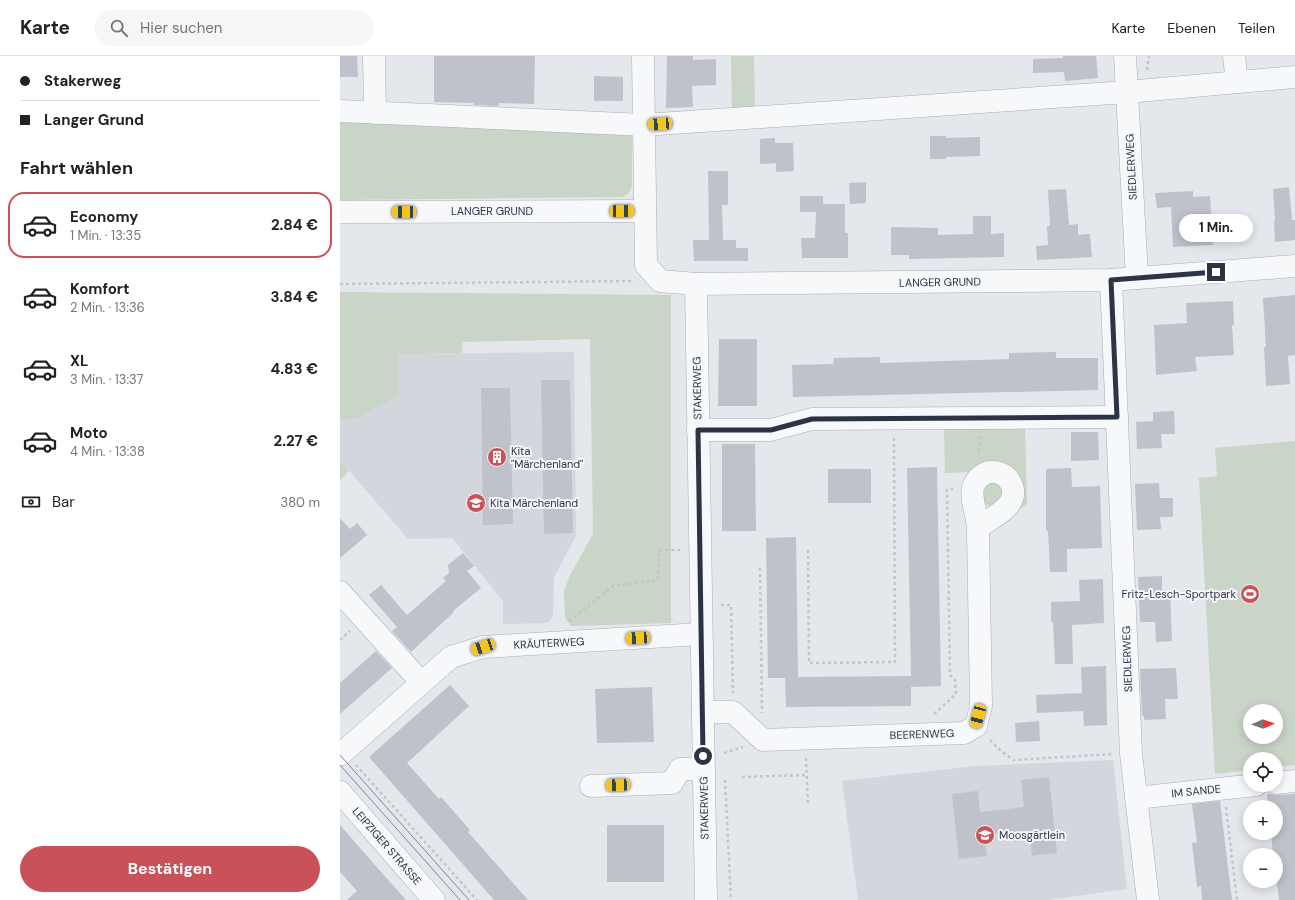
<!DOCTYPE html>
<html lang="de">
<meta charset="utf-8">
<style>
body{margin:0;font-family:"DM Sans",sans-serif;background:#f6f6f6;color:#222;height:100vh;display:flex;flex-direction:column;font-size:15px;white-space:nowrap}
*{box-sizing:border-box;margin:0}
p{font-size:13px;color:#767676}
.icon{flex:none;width:22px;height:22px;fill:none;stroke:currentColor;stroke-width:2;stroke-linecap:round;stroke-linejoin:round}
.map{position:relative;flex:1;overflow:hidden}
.panel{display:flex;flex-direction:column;background:#fff;width:340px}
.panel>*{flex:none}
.hud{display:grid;align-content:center;height:88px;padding:0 20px;background:#fff}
.needle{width:26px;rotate:88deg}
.tools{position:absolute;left:903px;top:648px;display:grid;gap:8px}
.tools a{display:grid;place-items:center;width:40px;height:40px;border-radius:50%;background:#fff;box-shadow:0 2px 10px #0003;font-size:20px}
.end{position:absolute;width:18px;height:18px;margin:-9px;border:5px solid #2c3344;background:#fff;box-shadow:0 0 0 2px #fff}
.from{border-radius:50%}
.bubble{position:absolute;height:28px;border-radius:14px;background:#fff;box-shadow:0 2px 10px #0003;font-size:13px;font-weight:700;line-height:28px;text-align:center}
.car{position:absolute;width:12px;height:24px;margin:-12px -6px;border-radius:5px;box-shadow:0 0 3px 1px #0007;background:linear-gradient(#f5c518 24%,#345 0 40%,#f5c518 0 76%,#345 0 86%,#f5c518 0)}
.hud b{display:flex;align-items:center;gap:14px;height:38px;font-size:15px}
.hud b+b{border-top:1px solid #e0e0e0}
.hud i{width:10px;height:10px;background:#222}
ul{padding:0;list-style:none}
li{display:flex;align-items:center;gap:12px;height:66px;margin:0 8px 6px;padding:0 12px;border:2px solid transparent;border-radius:16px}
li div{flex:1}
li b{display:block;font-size:15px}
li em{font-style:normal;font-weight:700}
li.current{border-color:#c95159}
li>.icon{width:36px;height:36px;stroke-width:1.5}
h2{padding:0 20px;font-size:18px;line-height:48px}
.pay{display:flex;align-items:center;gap:10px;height:44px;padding:0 20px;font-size:15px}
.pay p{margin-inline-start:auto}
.action{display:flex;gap:8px;margin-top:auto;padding:8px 20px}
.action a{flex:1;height:46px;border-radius:24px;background:#c95159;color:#fff;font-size:16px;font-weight:700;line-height:46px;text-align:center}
header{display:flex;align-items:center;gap:24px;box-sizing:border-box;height:56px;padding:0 20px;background:#fff;border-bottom:1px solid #e0e0e0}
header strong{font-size:19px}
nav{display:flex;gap:22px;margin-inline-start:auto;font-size:14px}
.search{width:280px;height:36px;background:#f6f6f6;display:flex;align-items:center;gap:10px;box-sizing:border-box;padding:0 14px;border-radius:22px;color:#767676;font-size:15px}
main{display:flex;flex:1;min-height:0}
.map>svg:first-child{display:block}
.built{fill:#d3d6dd}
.green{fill:#c9d5c6;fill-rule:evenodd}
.building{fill:#bfc2cb}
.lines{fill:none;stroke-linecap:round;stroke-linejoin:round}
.minor-casing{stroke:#a9adb6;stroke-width:23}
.path{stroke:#c2c5cb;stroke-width:2.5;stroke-dasharray:3 3;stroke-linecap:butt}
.minor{stroke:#f7f8fa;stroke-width:22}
.tram{stroke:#7e8595;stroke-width:1}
.route{stroke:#2c3344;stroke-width:5}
.labels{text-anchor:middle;stroke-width:4;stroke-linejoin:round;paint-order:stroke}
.street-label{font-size:11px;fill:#2c3344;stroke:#f4f6f9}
.poi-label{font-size:11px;fill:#2c3344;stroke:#f4f6f9;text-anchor:start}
</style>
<header>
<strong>Karte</strong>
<div class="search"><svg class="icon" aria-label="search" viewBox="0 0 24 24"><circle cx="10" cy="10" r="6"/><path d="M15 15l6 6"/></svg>Hier suchen</div>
<nav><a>Karte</a><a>Ebenen</a><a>Teilen</a></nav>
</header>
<main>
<section class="panel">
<div class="hud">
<b><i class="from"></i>Stakerweg</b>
<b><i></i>Langer Grund</b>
</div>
<h2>Fahrt wählen</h2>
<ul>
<li class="current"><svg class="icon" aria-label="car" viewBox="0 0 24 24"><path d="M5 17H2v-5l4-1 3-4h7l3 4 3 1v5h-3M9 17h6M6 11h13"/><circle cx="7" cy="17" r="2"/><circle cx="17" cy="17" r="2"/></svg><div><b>Economy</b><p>1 Min. · 13:35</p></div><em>2.84 €</em></li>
<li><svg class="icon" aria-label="car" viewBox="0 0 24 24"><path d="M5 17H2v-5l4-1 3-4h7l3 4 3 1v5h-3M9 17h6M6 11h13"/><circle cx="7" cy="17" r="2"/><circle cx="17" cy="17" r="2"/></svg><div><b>Komfort</b><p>2 Min. · 13:36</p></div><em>3.84 €</em></li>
<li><svg class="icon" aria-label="car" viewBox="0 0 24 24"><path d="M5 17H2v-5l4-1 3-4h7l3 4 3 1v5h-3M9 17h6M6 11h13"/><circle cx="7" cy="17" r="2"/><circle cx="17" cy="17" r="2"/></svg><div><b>XL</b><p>3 Min. · 13:37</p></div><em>4.83 €</em></li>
<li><svg class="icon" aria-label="car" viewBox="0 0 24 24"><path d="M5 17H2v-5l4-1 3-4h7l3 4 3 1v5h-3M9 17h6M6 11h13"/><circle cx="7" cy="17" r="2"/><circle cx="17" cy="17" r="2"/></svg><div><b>Moto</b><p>4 Min. · 13:38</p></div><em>2.27 €</em></li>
</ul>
<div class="pay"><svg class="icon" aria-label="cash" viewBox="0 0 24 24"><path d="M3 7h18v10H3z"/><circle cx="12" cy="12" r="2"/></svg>Bar<p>380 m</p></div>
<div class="action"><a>Bestätigen</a></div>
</section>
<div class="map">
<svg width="955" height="844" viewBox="0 0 955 844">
<rect width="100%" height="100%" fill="#e4e7ec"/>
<!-- built -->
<g class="built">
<path d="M234,296L236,480L214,521L213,561L208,567L163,568V545L112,482L68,483L0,404V363H14L58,298Z"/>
<path d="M773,704L787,833L708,844H518L502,725L636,710Z"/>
</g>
<!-- green -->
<g class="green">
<path d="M391,0H414L415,55L392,56Z"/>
<path d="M0,61L289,78L292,80V131L288,138L282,141L0,144Z"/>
<path d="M0,236L331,239V567L231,570L225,562L224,535L230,519L253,478L250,283L123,286L122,297L59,298V340L14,363H0Z"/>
<path d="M685,372L687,448L678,454L681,440L636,416L605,417L604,373Z"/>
<path d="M955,385V709L936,711V703H910V714L875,718L859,422L877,420L875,392ZM910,655H936V681H910Z"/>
<path d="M0,404L9,415L0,424Z"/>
<path d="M653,422L667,438L651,451L643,447L639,434Z"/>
</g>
<!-- building -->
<g class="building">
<path d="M0,0H17L18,21H0Z"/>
<path d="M94,0H195L194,48L159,47V50L134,49V47L94,46Z"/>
<path d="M327,0H353V4L376,3V29L352,30L353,51L326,52Z"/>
<path d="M723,0H756L758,22L725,25L724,16L693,17V3L723,2Z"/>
<path d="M254,20L283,21V45H254Z"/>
<path d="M590,80H606V82L640,81V100L606,101V103H590Z"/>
<path d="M435,82V87H453L454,115L436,116V107L420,108V83Z"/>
<path d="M368,115H388V149H382L383,184H396V192H408V205H354L353,184H369Z"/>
<path d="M526,126V147L510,148L509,127Z"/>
<path d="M949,131L952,164H955V184L935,186L934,165H935L933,133Z"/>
<path d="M726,133L729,169L738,168V179L750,178L752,201L697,204L696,190L708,189L707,170H710L708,134Z"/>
<path d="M853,135V141L870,140L873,189L833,191L831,151L817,152L815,137Z"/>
<path d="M460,140H483V148H505V177H508V202H462L461,182H475L476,156H460Z"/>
<path d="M633,160H651V178L664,177V201L569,203V199H551V171L598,172V179L633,178Z"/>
<path d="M955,239V299L948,300L950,328L926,330L924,291H926L923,242Z"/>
<path d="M893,245L894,269H892L894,299L855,301L857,315L816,319L814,269L847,267L846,247Z"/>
<path d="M379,283H417V350H378Z"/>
<path d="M716,296V302H758V334L453,341L452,309L493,308L494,302L540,301V307L669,303V297Z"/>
<path d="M201,324H230L233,477L204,478Z"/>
<path d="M141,332H170L173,468L143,469Z"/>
<path d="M834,355L835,378H821L822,392L797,393L796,366L813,365V356Z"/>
<path d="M731,376H758L759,404L731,405Z"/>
<path d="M382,388H415L416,475H382Z"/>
<path d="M597,411L601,630L571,631V623V650L446,651L445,622H428L426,482L456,481L458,621L571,620L567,412Z"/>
<path d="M731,412L732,431L760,430L762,492L727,493V516H710L708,475H706V413Z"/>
<rect x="488" y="413" width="43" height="34"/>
<path d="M819,427L820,442H833V461H820L821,473L797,474L795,428Z"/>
<path d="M0,462L10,473L17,467L27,479L0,502Z"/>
<path d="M123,497L134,510L127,515L141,532L113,555L114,556L71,596L52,575L57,571L29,539L41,529L67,559L106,525L103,522L109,517L108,509Z"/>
<path d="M822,520V535H830L832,585L816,586L815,566H800L798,521Z"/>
<path d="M763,523L764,567L732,569L733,608H715L713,566H711V546L740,545L739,524Z"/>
<path d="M36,595L52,612L0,658V627Z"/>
<path d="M766,610L767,669L744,670L743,655L697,657L696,639L742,637L741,611Z"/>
<path d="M836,612L838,643H825L826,663L804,664V660H802L800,613Z"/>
<path d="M110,629L129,650L67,707L99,743L101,741L130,774L128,776L188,844H154L29,701Z"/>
<path d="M312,631L314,686L257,687L255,633Z"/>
<path d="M699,665L700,685L676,686L675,667Z"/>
<path d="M709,721L717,797L692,800L689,774L644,779L647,800L619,803L612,738L638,735L640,756L684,751L681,724Z"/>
<path d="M927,738L937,739L955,738V844H939L936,820V799H933L931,777H936V751H928Z"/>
<path d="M880,745L892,844H862L861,830L857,831L852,787L857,786L852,748Z"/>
<path d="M0,769L34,808L66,844H7L17,835L0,816Z"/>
<rect x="267" y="769" width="57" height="57"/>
</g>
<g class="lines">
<defs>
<g id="minor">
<path d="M34,0L35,57"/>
<path d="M303,0L306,209L320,225L356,228L771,224L955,210"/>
<path d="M785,0L797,222"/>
<path d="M894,0L897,26"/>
<path d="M0,55L304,69L787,36L955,21"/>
<path d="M0,156L305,155"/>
<path d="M771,224L791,697L808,844"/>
<path d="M356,228L366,844"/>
<path d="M358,374H431L472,363L777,361"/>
<path d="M0,536L81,626"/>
<path d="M363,656H393L423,684L624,677L636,670L641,650C640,591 639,532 638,474C638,461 630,443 633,431C637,420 648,413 659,417C665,419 670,424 672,430C679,450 652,462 638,471"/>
<path d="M0,699L111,601L143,591L361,578"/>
<path d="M936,727L955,725"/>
<path d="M251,730L332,727L340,713H364"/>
<path d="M0,736L94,844"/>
<path d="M796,742L916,729"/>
</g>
</defs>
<!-- minor casing -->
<use href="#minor" class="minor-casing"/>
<!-- path -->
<g class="path">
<path d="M807,14L809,0"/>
<path d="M0,228L293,225"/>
<path d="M639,380V399"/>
<path d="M468,494L469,607L555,606L554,381"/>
<path d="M420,512L422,657"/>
<path d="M381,549H391L393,637"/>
<path d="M229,565L273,530L318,524L319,494H342"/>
<path d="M0,584L10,575"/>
<path d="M594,658L616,638L615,624L610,619L607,434L613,433"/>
<path d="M650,684L660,694L673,704L773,698"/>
<path d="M384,697L403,691"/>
<path d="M466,702L468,749"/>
<path d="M16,709L137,844"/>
<path d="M402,721L467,719"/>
<path d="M385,724L391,844"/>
<path d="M886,751L897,844"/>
</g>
<!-- minor -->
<use href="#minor" class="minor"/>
<!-- tram -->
<g class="tram">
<path d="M0,699L129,844"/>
<path d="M0,709L120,844"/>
</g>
</g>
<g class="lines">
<!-- route -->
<path class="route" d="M363,700L358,374H431L472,363L777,361L771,224L876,216"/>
</g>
<!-- icons -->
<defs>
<symbol id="building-disc" viewBox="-11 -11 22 22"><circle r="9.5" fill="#c95159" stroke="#f4f6f9"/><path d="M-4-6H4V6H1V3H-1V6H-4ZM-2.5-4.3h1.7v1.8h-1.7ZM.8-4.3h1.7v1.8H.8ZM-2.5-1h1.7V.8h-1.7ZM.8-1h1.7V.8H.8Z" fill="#fff"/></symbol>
<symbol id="school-disc" viewBox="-11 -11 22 22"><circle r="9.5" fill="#c95159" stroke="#f4f6f9"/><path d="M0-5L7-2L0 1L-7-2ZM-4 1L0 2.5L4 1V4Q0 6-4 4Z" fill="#fff"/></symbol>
<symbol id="stadium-disc" viewBox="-11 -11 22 22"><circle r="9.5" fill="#c95159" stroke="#f4f6f9"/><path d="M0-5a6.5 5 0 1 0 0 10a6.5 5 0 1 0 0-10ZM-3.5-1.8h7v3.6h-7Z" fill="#fff"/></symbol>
</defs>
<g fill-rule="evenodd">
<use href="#building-disc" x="146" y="390" width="22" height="22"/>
<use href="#school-disc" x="125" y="436" width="22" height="22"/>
<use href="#stadium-disc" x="899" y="527" width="22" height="22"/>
<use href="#school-disc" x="634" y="768" width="22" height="22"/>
</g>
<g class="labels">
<!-- street labels -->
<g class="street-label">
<text transform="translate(791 111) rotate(-93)" y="4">SIEDLERWEG</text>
<text x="152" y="159">LANGER GRUND</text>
<text transform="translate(600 226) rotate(-1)" y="4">LANGER GRUND</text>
<text transform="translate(357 332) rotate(-91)" y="4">STAKERWEG</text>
<text transform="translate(209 587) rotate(-3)" y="4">KRÄUTERWEG</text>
<text transform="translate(787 603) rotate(-92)" y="4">SIEDLERWEG</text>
<text transform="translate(582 678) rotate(-2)" y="4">BEERENWEG</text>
<text transform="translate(856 735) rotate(-6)" y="4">IM SANDE</text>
<text transform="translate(364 752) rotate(-91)" y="4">STAKERWEG</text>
<text transform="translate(47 790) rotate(49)" y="4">LEIPZIGER STRASSE</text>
</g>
<!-- poi labels -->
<g class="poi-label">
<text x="171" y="399">Kita<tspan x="171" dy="13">"Märchenland"</tspan></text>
<text x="150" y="451">Kita Märchenland</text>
<text x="896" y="542" text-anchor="end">Fritz-Lesch-Sportpark</text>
<text x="659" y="783">Moosgärtlein</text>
</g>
</g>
</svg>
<div class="tools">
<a><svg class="needle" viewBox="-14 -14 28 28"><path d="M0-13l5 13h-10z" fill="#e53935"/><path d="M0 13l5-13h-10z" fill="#767676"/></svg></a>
<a><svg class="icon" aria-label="locate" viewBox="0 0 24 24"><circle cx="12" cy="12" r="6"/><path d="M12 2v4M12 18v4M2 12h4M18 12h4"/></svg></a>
<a>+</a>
<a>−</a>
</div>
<i class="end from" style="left:363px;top:700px"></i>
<i class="end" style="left:876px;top:216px"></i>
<div class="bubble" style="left:839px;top:158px;width:74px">1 Min.</div>
<i class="car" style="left:320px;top:68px;rotate:266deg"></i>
<i class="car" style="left:282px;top:155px;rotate:89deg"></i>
<i class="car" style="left:64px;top:156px;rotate:270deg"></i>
<i class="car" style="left:298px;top:582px;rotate:267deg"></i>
<i class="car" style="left:143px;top:591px;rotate:252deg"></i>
<i class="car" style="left:638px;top:660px;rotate:195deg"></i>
<i class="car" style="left:278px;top:729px;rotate:268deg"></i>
</div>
</main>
